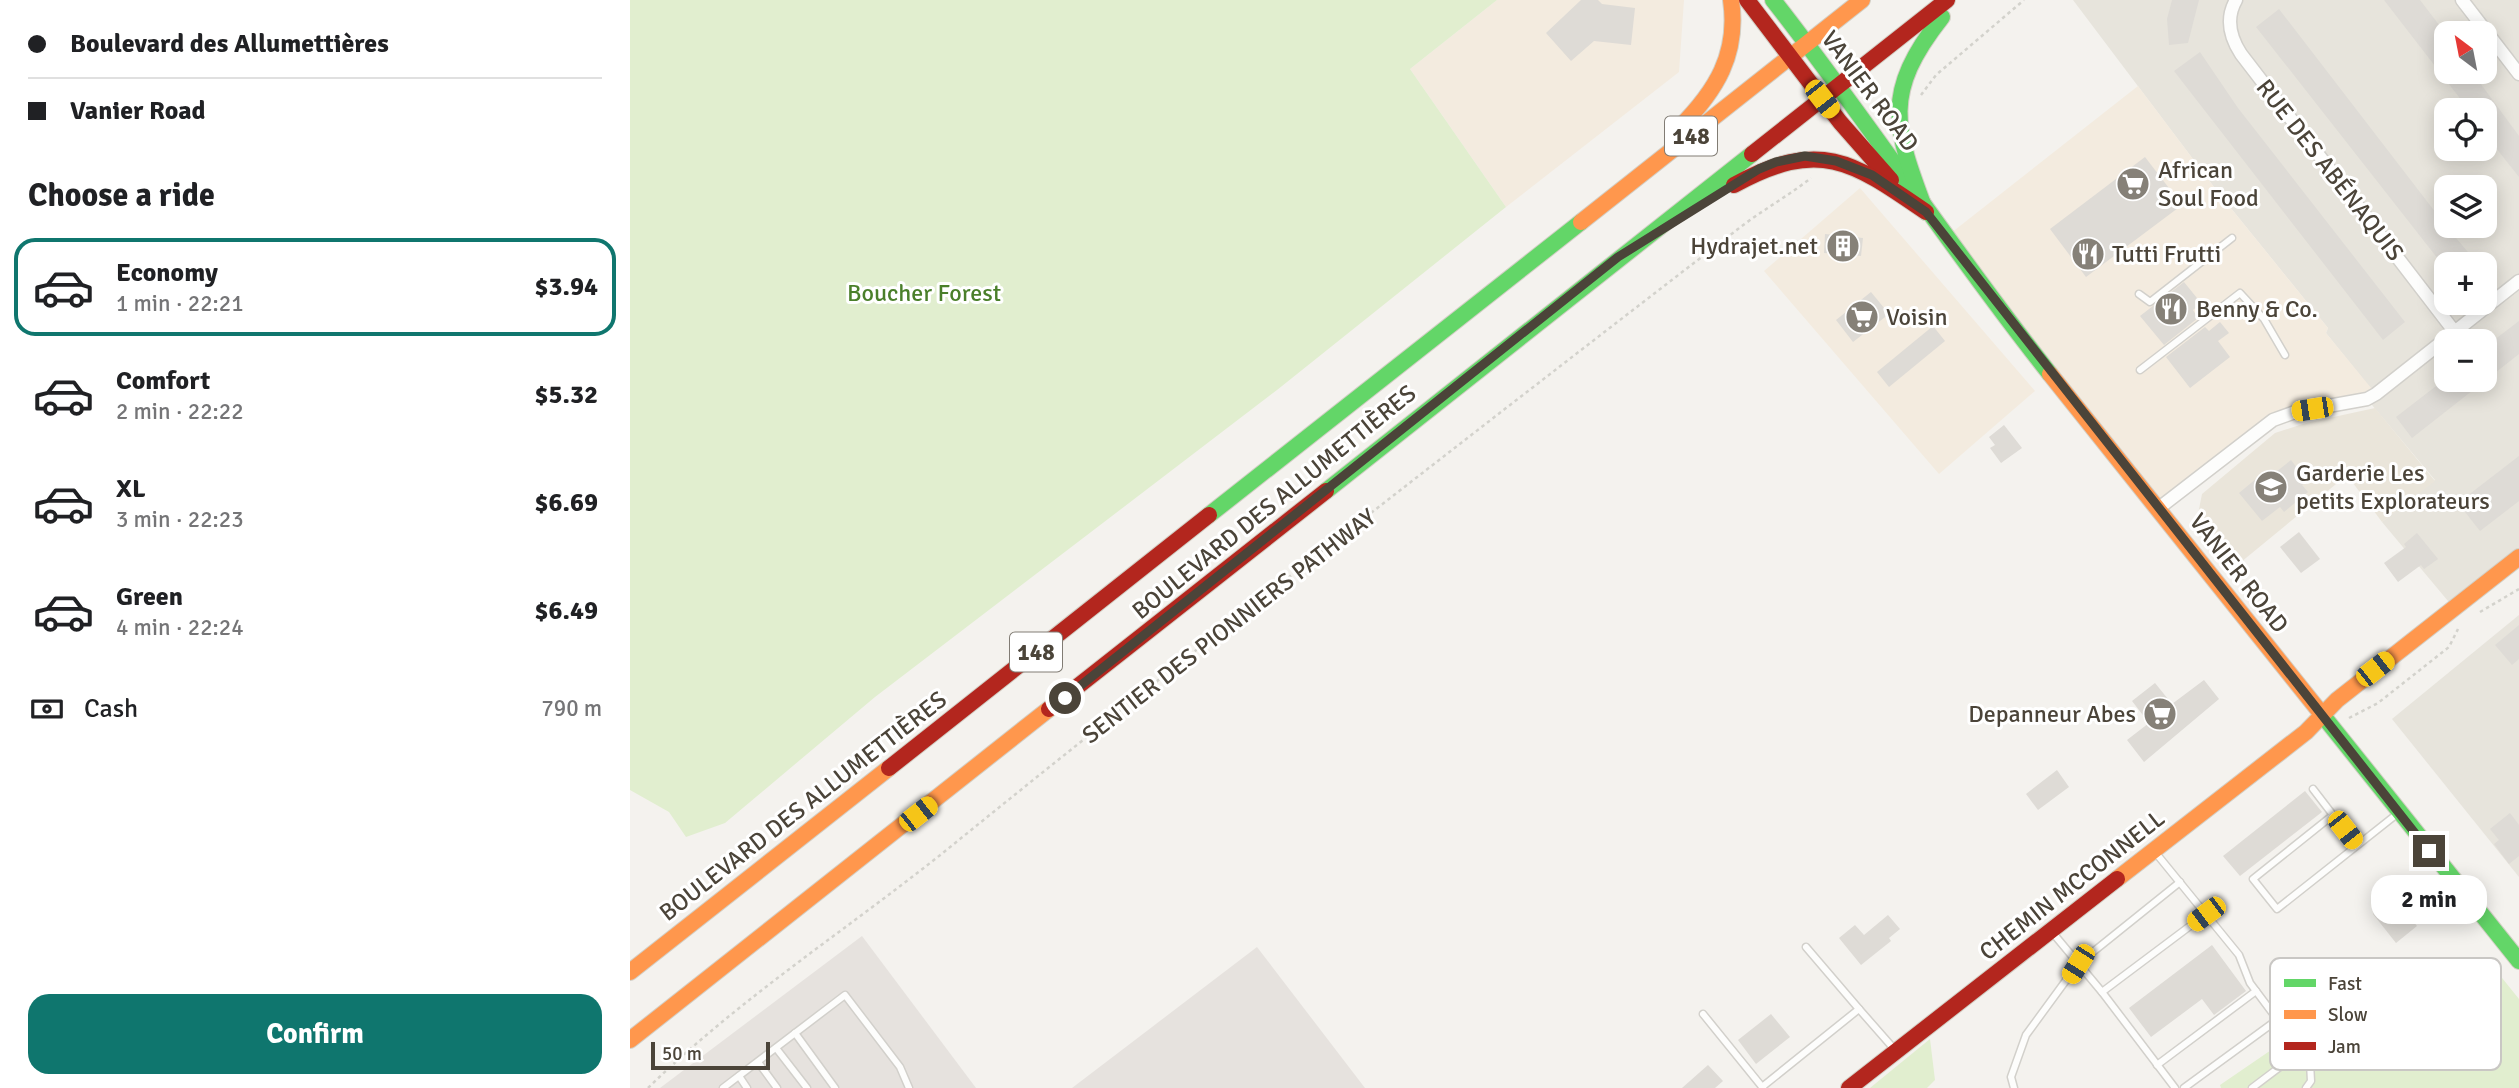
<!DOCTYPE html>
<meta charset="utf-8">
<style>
body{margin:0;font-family:Signika,sans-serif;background:#f6f6f6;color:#202124;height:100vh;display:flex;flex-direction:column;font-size:26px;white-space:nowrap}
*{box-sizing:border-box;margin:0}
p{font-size:23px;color:#757577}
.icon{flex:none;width:38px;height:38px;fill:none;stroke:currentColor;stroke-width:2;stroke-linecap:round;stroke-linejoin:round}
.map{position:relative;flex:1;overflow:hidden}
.side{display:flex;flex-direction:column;background:#fff;width:630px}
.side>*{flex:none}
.guide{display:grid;align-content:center;height:154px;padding:0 28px;background:#fff}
.needle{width:46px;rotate:328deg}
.fabs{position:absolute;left:1804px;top:21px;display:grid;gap:14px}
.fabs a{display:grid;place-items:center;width:63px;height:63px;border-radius:14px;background:#fff;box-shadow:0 4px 18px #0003;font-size:35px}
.scale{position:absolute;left:21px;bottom:18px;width:119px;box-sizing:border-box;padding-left:7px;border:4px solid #4b4439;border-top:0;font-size:19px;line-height:24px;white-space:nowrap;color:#4b4439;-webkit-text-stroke:5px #fff;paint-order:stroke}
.end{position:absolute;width:32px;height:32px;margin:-16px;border:9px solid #4b4439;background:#fff;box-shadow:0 0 0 4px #fff}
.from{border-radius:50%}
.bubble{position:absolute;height:49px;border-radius:21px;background:#fff;box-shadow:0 4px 18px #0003;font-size:23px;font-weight:700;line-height:49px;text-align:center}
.car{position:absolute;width:21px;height:42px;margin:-21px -10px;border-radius:9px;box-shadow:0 0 5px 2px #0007;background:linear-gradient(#f5c518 24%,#345 0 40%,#f5c518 0 76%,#345 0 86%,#f5c518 0)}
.guide b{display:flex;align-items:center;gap:24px;height:66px;font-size:26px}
.guide b+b{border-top:2px solid #e0e0e0}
.guide i{width:18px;height:18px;background:#202124}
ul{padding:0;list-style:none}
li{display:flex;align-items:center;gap:21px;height:98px;margin:0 14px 10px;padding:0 14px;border:4px solid transparent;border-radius:21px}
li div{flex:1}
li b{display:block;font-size:26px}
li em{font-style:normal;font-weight:700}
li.selected{border-color:#0f766e}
li>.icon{width:63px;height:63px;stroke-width:1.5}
h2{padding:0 28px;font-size:32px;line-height:84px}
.pay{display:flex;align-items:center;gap:18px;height:77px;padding:0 28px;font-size:26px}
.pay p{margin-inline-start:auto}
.action{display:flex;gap:14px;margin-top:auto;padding:14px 28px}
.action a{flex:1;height:80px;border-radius:21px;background:#0f766e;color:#fff;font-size:28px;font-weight:700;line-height:80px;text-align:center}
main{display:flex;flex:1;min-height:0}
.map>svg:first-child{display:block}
.residential{fill:#e7e4dc;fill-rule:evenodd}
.commercial{fill:#f3ebdf}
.industrial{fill:#e6e2de}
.education{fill:#eae5da}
.green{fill:#e1eecf}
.building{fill:#dedbd6}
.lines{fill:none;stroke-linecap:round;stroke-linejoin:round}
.lane-casing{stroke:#d2d0cb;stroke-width:9}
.street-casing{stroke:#d2d0cb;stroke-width:15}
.fast-casing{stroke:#d3cfc5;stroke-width:18}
.slow-casing{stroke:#d3cfc5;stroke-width:18}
.jam-casing{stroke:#d3cfc5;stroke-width:18}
.path{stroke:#d3d2cc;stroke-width:2.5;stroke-dasharray:3.5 3.5;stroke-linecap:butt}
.lane{stroke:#fdfdfc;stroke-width:6}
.street{stroke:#fdfdfc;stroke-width:12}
.fast{stroke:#63d668;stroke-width:16}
.slow{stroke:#ff974d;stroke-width:16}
.jam{stroke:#b3261e;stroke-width:16}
.route{stroke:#4b4439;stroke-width:9}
.labels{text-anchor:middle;stroke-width:6;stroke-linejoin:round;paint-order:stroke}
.shield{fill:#fff;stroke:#817c74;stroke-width:2}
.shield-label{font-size:23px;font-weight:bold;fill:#4b4439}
.street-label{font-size:24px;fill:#4b4439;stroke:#fff}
.poi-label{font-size:24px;fill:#4b4439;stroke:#fff;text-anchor:start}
.park-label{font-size:24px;fill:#4a7f2a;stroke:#fff}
.key{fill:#fff;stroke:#c9c7c4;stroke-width:2}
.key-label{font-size:19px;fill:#4b4439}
</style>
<main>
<section class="side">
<div class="guide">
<b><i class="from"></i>Boulevard des Allumettières</b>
<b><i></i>Vanier Road</b>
</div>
<h2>Choose a ride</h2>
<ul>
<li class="selected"><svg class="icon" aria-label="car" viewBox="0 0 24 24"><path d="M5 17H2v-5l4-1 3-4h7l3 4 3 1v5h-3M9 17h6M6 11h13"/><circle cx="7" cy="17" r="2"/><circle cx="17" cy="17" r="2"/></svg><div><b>Economy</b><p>1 min · 22:21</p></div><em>$3.94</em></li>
<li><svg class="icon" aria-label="car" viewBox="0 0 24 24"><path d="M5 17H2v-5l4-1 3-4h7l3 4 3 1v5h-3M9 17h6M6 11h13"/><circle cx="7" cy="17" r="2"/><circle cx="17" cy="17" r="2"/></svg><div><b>Comfort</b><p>2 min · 22:22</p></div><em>$5.32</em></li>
<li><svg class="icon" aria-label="car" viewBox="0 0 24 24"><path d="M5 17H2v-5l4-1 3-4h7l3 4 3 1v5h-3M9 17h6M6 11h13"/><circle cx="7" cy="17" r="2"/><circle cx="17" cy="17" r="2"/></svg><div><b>XL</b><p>3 min · 22:23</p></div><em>$6.69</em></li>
<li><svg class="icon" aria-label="car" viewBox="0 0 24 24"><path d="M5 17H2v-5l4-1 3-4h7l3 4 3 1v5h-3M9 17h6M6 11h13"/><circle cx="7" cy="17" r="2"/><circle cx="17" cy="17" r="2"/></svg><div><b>Green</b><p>4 min · 22:24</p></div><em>$6.49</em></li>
</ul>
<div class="pay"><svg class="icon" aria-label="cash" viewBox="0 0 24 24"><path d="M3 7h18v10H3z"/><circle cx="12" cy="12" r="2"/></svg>Cash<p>790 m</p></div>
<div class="action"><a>Confirm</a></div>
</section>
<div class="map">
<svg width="1889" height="1088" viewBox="0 0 1889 1088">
<rect width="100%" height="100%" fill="#f4f2ee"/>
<!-- residential -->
<g class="residential">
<path d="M1443,0H1889V556L1823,607L1752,522L1805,480L1737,399L1745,394L1696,333L1698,328L1587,191ZM1816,33H1855V72H1816ZM1816,110H1855V149H1816ZM1816,187H1855V226H1816ZM1816,264H1855V303H1816ZM1816,341H1855V380H1816Z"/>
<path d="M1889,615V877L1762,719Z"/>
</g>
<!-- commercial -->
<g class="commercial">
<path d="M867,0H1054L1049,72L876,207L780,69Z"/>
<path d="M1508,86L1587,191L1698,328L1696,333L1746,394L1665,412L1529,508L1316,237Z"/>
<path d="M1230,188L1405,391L1309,474L1134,271Z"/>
</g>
<!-- industrial -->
<g class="industrial">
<path d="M232,936L346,1088H30Z"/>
<path d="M627,947L735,1088H442Z"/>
</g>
<!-- education -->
<path class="education" d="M1745,408L1805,481L1752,522L1717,475L1605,567L1567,519L1572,494L1645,433L1676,423Z"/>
<!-- green -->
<g class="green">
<path d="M0,0H867L780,69L876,207L647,390L245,697L95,823L56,837L39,812L0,790Z"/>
<path d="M1860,963L1889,999V1088H1591L1590,1085L1647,1046L1712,1048L1764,1031Z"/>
<path d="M1300,1039L1305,1080L1297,1088H1240Z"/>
</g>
<!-- building -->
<g class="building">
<path d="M951,0H968L972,4L1005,8L1001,45L964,41L941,61L916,33Z"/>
<path d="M1542,0H1569L1558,43L1539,45L1537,19Z"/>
<path d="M1754,0H1790L1816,34V72H1842L1889,136V177L1855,134V110H1839Z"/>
<path d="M1649,9L1816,226L1848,264H1812L1663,74L1626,27Z"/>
<path d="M1570,52L1608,108L1775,322L1753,340L1544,71Z"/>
<path d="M1515,157L1552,205L1456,277L1420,229Z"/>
<path d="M1195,234L1233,238L1231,256L1194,253Z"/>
<path d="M1554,282L1571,303L1563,310L1568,318L1534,345L1510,316Z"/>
<path d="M1241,292L1259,314L1223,342L1206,320Z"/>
<path d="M1889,321V354L1782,438L1766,417L1814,380H1855V347Z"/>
<path d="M1590,322L1599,333L1588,341L1600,357L1560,388L1536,357L1575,327L1579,331Z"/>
<path d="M1303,326L1315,341L1259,387L1247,372Z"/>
<path d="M1374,425L1392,448L1371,463L1360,448L1365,445L1359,437Z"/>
<path d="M1889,456V501L1850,531L1828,503Z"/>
<path d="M1661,460L1677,481L1672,485L1678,492L1654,512L1650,507L1632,521L1609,493L1633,473L1637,479Z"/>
<path d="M1669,532L1690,559L1671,573L1650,547Z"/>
<path d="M1787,533L1808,559L1794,569L1791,565L1768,582L1754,563L1776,547L1774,544Z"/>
<path d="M1889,625V659L1882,665L1865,645Z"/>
<path d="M1574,680L1589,699L1514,762L1497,740L1519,723L1502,701L1525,683L1542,704Z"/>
<path d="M1427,770L1439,787L1408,810L1396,794Z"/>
<path d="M1675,791L1692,812L1610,876L1593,856Z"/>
<path d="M1880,813L1889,825V856L1879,864L1864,844L1869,840L1860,829Z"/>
<path d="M1764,898L1787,926L1766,943L1743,914Z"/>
<path d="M1258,915L1270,929L1259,938L1261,941L1231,965L1209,938L1225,925L1234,935Z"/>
<path d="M1582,945L1616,991L1584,1015L1572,999L1521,1037L1499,1008Z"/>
<path d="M1141,1014L1160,1037L1126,1064L1108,1040Z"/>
<path d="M1078,1065L1093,1081L1085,1088H1052Z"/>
</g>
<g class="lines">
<defs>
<g id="lane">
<path d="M1509,294L1520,302L1602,238"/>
<path d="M1510,370L1610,293L1634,319L1655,355"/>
<path d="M1683,789L1726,845"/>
<path d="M1703,815L1623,879L1647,909L1767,814"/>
<path d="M1525,852L1609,955L1620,983L1680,1063L1681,1081L1676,1088"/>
<path d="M1422,932L1472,992L1576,914"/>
<path d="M1472,992L1545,1088"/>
<path d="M1229,1009L1265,1050"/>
<path d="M1073,1014L1133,1088"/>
<path d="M165,1033L205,1088"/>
<path d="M146,1048L177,1088"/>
<path d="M128,1062L147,1088"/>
<path d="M1527,1065L1626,991"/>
<path d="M109,1076L117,1088"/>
<path d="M1132,1087L1229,1009L1176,947"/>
<path d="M93,1088L215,995L270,1067L279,1088"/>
<path d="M1384,1088L1381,1077L1396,1035L1448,964L1550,882"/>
<path d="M1554,1088L1647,1020"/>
<path d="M1622,1088L1671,1051"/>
</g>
<g id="street">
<path d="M1606,0C1595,19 1600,37 1611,54L1824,331"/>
<path d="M1832,0L1889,74"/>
<path d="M1529,508L1643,420L1665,412L1737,399L1746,394L1889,281"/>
</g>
<g id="fast">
<path d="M1143,0C1239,122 1323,252 1420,374"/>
<path d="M1296,212C1264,127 1252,93 1312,17"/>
<path d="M696,491L1122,154"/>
<path d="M579,515L951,222"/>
<path d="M1690,712L1889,961"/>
</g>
<g id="slow">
<path d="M1049,128C1086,91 1109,54 1101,0"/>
<path d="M951,222L1232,0"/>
<path d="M1420,374L1690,712"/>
<path d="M1487,879L1676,732L1707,700L1889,557"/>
<path d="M0,972L259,768"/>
<path d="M0,1040L419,709"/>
</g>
<g id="jam">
<path d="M1117,0L1210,122L1261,180"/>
<path d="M1122,154L1317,0"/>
<path d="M1104,185C1190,138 1222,161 1296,212"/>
<path d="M419,709L696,491"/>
<path d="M259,768L579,515"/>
<path d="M1219,1088L1487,879"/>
</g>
</defs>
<!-- lane casing -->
<use href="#lane" class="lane-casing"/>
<!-- street casing -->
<use href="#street" class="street-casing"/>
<!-- fast casing -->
<use href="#fast" class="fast-casing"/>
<!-- slow casing -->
<use href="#slow" class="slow-casing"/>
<!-- jam casing -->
<use href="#jam" class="jam-casing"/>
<!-- path -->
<g class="path">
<path d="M1291,95L1306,75L1394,0"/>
<path d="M1850,612L1889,589"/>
<path d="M1719,718L1748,703L1819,647L1828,629"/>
<path d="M18,1088C109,999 215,931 314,852C575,640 842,434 1108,229C1131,211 1158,196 1181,178"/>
</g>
<!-- lane -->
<use href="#lane" class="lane"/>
<!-- street -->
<use href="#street" class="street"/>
<!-- fast -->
<use href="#fast" class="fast"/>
<!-- slow -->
<use href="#slow" class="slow"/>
<!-- jam -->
<use href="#jam" class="jam"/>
</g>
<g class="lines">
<!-- route -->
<path class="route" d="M435,698L988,257L1129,169L1146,162L1175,156L1206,161L1242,175L1296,212L1799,851"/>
</g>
<!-- icons -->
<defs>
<symbol id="supermarket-disc" viewBox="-11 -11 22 22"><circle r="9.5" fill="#868178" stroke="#fff"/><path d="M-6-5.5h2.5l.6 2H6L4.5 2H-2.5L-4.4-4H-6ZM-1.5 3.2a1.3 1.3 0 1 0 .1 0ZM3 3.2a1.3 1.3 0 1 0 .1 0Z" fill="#fff"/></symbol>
<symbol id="building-disc" viewBox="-11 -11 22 22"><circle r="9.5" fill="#868178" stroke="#fff"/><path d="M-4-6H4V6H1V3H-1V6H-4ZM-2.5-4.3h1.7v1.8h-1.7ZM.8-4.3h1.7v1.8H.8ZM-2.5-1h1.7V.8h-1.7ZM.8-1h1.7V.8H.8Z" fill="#fff"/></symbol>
<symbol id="restaurant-disc" viewBox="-11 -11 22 22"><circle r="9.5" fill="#868178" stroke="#fff"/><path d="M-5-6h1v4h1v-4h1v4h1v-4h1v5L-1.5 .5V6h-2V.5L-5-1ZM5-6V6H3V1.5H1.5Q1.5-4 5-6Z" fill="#fff"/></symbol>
<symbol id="school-disc" viewBox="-11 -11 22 22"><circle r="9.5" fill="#868178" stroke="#fff"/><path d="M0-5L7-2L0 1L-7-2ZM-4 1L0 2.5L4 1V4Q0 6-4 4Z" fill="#fff"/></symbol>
</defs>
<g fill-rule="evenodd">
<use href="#supermarket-disc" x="1484" y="165" width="38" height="38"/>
<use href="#building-disc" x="1194" y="227" width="38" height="38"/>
<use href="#restaurant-disc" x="1439" y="235" width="38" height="38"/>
<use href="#restaurant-disc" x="1522" y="290" width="38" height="38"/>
<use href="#supermarket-disc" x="1213" y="298" width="38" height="38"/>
<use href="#school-disc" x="1622" y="468" width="38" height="38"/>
<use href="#supermarket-disc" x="1511" y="695" width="38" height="38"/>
</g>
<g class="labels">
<!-- shield labels -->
<g class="shield">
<rect x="1035" y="116.5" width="52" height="39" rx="5"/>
<rect x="380" y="632.5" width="52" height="39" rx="5"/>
</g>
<g class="shield-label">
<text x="1061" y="144">148</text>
<text x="406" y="660">148</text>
</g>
<!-- street labels -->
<g class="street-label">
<text transform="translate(1240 91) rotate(53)" y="8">VANIER ROAD</text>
<text transform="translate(1700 170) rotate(52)" y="8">RUE DES ABÉNAQUIS</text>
<text transform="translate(644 502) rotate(-39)" y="8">BOULEVARD DES ALLUMETTIÈRES</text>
<text transform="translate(1609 573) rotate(52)" y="8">VANIER ROAD</text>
<text transform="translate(599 626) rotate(-38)" y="8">SENTIER DES PIONNIERS PATHWAY</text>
<text transform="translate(173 806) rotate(-38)" y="8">BOULEVARD DES ALLUMETTIÈRES</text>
<text transform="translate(1442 885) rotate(-38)" y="8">CHEMIN MCCONNELL</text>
</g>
<!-- poi labels -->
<g class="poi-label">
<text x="1528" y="178">African<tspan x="1528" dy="28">Soul Food</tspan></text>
<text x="1188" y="254" text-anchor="end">Hydrajet.net</text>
<text x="1482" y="262">Tutti Frutti</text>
<text x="1566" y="317">Benny &amp; Co.</text>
<text x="1256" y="325">Voisin</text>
<text x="1666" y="481">Garderie Les<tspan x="1666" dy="28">petits Explorateurs</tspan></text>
<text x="1506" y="722" text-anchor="end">Depanneur Abes</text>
</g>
<!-- park labels -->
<g class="park-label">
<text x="294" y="301">Boucher Forest</text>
</g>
</g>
<!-- legend -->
<rect x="1640" y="958" width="231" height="112" rx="10" class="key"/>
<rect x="1654" y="979" width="32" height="8" fill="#63d668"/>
<rect x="1654" y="1010" width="32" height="9" fill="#ff974d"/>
<rect x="1654" y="1042" width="32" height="8" fill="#b3261e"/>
<g class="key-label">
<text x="1698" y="990">Fast</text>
<text x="1698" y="1021">Slow</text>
<text x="1698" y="1053">Jam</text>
</g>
</svg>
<div class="fabs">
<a><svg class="needle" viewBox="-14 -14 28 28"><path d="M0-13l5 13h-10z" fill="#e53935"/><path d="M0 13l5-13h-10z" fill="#757577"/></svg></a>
<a><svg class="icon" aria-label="locate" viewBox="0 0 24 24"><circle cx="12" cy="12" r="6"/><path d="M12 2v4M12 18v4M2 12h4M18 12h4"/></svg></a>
<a><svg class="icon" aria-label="layers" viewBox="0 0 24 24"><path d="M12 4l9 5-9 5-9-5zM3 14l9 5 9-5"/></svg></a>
<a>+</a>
<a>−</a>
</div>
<div class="scale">50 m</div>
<i class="end from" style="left:435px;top:698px"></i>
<i class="end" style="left:1799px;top:851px"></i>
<div class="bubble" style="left:1741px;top:875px;width:116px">2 min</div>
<i class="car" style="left:1192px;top:99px;rotate:142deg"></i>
<i class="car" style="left:1682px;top:409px;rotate:261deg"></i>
<i class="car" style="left:1745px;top:669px;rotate:52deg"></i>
<i class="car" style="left:288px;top:814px;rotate:52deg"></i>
<i class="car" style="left:1715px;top:830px;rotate:142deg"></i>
<i class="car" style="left:1576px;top:914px;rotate:233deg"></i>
<i class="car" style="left:1448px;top:964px;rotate:212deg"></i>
</div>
</main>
